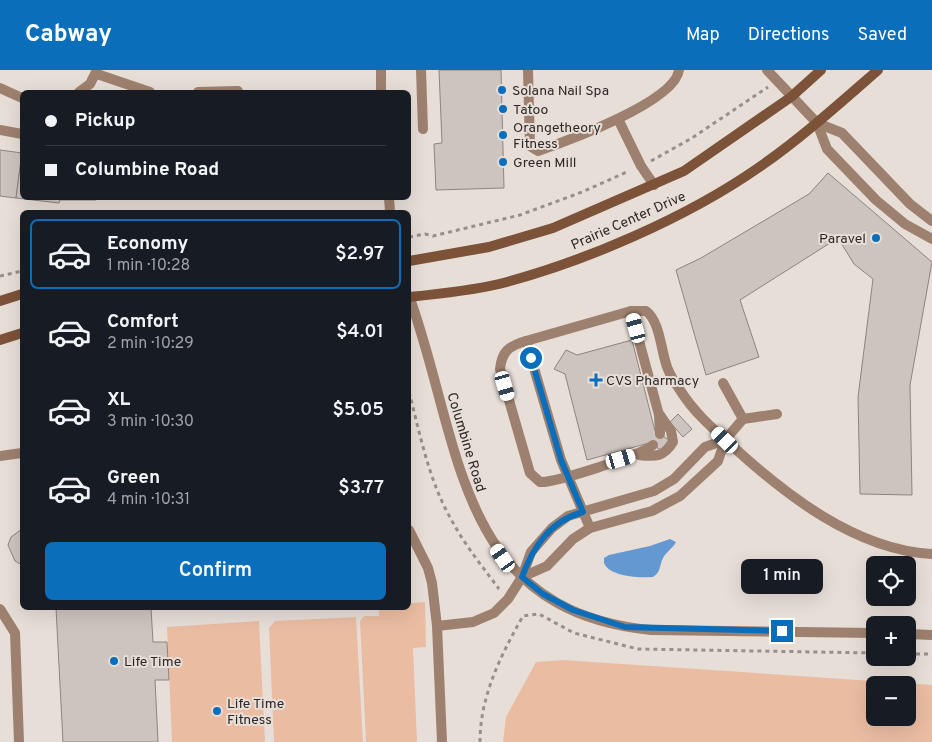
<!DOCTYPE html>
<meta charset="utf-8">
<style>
body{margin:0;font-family:Overpass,sans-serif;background:#242831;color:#f1f3f6;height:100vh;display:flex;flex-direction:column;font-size:19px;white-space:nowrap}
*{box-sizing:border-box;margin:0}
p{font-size:16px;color:#9ea1a6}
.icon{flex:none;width:28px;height:28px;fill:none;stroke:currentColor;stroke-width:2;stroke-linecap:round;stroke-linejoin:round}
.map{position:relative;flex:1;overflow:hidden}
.panel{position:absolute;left:20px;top:140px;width:391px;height:400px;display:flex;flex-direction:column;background:#171b24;border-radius:8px;box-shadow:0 5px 20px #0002}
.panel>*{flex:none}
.top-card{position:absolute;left:20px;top:20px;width:391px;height:110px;border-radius:8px;box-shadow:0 5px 20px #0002;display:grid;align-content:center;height:110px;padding:0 25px;background:#171b24}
.buttons{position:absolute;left:866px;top:486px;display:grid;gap:10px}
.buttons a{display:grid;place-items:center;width:50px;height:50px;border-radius:8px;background:#171b24;box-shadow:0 5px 20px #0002;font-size:25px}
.end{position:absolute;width:22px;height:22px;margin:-11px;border:6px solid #0a6eba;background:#fff;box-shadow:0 0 0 2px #fff}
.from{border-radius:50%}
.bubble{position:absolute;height:35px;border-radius:8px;background:#171b24;box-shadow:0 5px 20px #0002;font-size:16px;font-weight:600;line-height:35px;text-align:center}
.car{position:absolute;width:15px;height:30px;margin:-15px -8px;border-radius:6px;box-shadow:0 0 4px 1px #0007;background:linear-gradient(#fff 24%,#345 0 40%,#fff 0 76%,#345 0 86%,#fff 0)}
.top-card b{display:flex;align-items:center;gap:18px;height:48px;font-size:19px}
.top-card b+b{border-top:1px solid #363941}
.top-card i{width:12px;height:12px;background:#f1f3f6}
ul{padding:9px 0 0;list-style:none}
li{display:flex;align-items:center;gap:15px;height:70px;margin:0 10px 8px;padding:0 15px;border:2px solid transparent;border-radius:8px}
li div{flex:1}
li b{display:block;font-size:19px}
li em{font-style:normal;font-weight:600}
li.active{border-color:#0a6eba}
li>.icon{width:45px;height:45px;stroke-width:1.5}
.primary-button{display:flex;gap:10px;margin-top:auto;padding:10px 25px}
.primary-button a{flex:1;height:58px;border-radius:8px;background:#0a6eba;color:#fff;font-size:20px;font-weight:600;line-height:58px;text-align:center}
header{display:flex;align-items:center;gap:30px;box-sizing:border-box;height:70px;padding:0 25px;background:#0a6eba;color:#fff}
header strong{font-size:24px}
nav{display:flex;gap:28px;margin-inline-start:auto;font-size:18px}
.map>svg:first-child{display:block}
.green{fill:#eabda3;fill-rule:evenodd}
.water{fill:#6399d0}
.building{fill:#cec4bf;stroke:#8d847f}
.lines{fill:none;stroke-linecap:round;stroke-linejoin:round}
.path{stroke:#968f8b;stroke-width:3;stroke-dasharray:4 4;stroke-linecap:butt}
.service{stroke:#9e806e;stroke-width:10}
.minor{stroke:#9e806e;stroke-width:10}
.tertiary{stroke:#9e806e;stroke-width:10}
.secondary{stroke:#7c5238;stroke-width:10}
.route{stroke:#0a6eba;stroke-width:6}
.poi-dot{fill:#0a6eba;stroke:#e8ded8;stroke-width:2}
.labels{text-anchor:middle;stroke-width:4;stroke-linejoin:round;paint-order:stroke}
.poi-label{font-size:14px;fill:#2c2826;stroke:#e8ded8;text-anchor:start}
.street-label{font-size:14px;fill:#2c2826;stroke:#e8ded8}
</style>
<header>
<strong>Cabway</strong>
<nav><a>Map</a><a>Directions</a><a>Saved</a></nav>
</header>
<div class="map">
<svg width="932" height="672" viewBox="0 0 932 672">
<rect width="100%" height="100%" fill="#e8ded8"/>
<!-- green -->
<g class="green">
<path d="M409,513L411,533L425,532L426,577L413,578L417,672H366L360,551L364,546H379V538H409Z"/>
<path d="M356,547L363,672H274L269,558L275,551Z"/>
<path d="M259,551L265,672H172L167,557Z"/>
<path d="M563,590L932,615V672H503L506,647L536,592ZM875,615H908V648H875Z"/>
</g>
<!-- water -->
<path class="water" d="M670,469L676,472C673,478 666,482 663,488C659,496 661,502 653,507C640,508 610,507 604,493V488L609,485L650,476Z"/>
<!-- building -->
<g class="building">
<path d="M439,0H501L504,118L436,120L434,74L442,73Z"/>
<path d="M0,80L22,83L16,128L0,126Z"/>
<path d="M22,83V128H96V130H60L59,133L16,128Z"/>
<path d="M828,103L932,192L910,315L912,425L860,424L858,327L873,209L854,194L838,168L740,230L759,287L706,305L676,200L701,188L809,124Z"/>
<path d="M632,270L655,361L669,370L661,380L649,373L587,390L565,304L554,299L566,280L577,285Z"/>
<path d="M678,344L692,359L683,367L670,352Z"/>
<path d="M22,459V495L15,491L8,475L11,467Z"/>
<path d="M56,538H151L153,572H167L169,610H155L158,672H63Z"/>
</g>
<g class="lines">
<!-- path -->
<g class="path">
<path d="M651,91L692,68L768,17"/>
<path d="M409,167L425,164L433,166L520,145L582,122L629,101"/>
<path d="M0,206L22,201"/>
<path d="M409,322C420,364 429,411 451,449C464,474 482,496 499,519"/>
<path d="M908,584H932"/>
<path d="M480,672C480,626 501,585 523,546L539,544L574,563L638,579L875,583"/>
</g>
<!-- service -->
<g class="service">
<path d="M421,0L423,59"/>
<path d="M528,0L530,76L538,81C567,71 675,32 679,0"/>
<path d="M97,4L150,22"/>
<path d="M0,18L22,28"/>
<path d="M79,22L90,14L97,0"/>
<path d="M198,22L238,21"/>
<path d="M618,49L641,96L654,115"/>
<path d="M0,60L22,64"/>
<path d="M631,241L659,345L660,364"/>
<path d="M526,271L561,390L590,458"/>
<path d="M723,313L743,349"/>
<path d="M653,375C641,385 555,413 540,412L530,403L500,299C502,281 509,276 526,271L631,241H646C660,251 661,281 667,297C670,305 675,313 680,320C693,341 711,357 729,373C783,423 855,480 932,484"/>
<path d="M639,385C655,387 664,387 673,372L671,361L660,345"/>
<path d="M0,386L22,383"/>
<path d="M409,460L428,498L432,513L437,556L473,552L494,543L508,529L522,507L531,482L552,458L568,446L654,421L674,409L705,377L725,370"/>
<path d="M522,507L547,496L573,469L590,458L652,441L680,426L718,391L725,370L743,349L777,344"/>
<path d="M0,539L15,563L19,672"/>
<path d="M437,556L442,672"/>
</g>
<!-- minor -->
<g class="minor">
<path d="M767,0L817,53L842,63L910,134L932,151"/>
<path d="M817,53L827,79L876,130L905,154L932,169"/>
</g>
<!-- tertiary -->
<g class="tertiary">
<path d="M381,0V22"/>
<path d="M389,128L390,142"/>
<path d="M409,226C462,370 454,541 651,560L875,563"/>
<path d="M908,564L932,565"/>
</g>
<!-- secondary -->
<g class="secondary">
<path d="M409,191L489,177L553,158L684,101L791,27L821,0"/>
<path d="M409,227C439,224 469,221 499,214C584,192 686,148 758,98C800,69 839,34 878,0"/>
<path d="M0,231L22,224"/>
<path d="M0,270L22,263"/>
</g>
</g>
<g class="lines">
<!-- route -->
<path class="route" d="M531,288L561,390L583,442C550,451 533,477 522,507L543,524L573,540L625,557L782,561"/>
</g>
<!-- markers -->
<g class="poi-dot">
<circle cx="502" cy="20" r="5"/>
<circle cx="503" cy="39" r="5"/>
<circle cx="503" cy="65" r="5"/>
<circle cx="503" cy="92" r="5"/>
<circle cx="876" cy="168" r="5"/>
<path d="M593.5 302.5h5v5h5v5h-5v5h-5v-5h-5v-5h5z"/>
<circle cx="114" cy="591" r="5"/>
<circle cx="217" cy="641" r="5"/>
</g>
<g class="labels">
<!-- poi labels -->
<g class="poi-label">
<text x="512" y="25">Solana Nail Spa</text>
<text x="513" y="44">Tatoo</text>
<text x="513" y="62">Orangetheory<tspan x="513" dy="16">Fitness</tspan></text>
<text x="513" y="97">Green Mill</text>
<text x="866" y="173" text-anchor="end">Paravel</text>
<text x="606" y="315">CVS Pharmacy</text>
<text x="124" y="596">Life Time</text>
<text x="227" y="638">Life Time<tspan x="227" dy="16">Fitness</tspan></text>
</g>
<!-- street labels -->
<g class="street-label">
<text transform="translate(628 150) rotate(-24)" y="5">Prairie Center Drive</text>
<text transform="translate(467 372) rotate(73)" y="5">Columbine Road</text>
</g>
</g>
</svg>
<div class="buttons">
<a><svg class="icon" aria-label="locate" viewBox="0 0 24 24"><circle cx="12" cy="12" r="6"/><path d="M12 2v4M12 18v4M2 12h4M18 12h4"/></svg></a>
<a>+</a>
<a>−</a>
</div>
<i class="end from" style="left:531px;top:288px"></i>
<i class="end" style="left:782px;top:561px"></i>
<div class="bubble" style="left:741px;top:489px;width:82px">1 min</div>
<i class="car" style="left:636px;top:258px;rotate:345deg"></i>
<i class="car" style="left:505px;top:316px;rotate:164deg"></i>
<i class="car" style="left:725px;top:370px;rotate:314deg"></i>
<i class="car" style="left:621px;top:389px;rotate:74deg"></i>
<i class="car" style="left:503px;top:488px;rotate:325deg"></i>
<div class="top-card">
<b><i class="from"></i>Pickup</b>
<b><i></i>Columbine Road</b>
</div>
<section class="panel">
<ul>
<li class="active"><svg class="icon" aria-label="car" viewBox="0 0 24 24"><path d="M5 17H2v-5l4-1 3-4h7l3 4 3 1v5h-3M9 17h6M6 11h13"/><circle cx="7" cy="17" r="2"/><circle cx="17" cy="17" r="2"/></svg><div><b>Economy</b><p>1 min · 10:28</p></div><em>$2.97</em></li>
<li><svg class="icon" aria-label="car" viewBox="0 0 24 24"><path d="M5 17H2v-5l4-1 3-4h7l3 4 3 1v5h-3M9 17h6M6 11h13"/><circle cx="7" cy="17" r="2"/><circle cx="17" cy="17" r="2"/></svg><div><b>Comfort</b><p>2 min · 10:29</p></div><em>$4.01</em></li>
<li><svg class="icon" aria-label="car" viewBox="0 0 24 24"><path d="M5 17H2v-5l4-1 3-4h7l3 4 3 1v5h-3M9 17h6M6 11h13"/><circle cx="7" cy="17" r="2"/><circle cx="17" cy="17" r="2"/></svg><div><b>XL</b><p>3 min · 10:30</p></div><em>$5.05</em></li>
<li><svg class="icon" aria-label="car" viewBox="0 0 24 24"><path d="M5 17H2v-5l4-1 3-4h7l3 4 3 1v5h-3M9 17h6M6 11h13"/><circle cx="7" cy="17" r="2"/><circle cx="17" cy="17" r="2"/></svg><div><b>Green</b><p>4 min · 10:31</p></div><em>$3.77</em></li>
</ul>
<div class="primary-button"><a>Confirm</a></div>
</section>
</div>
